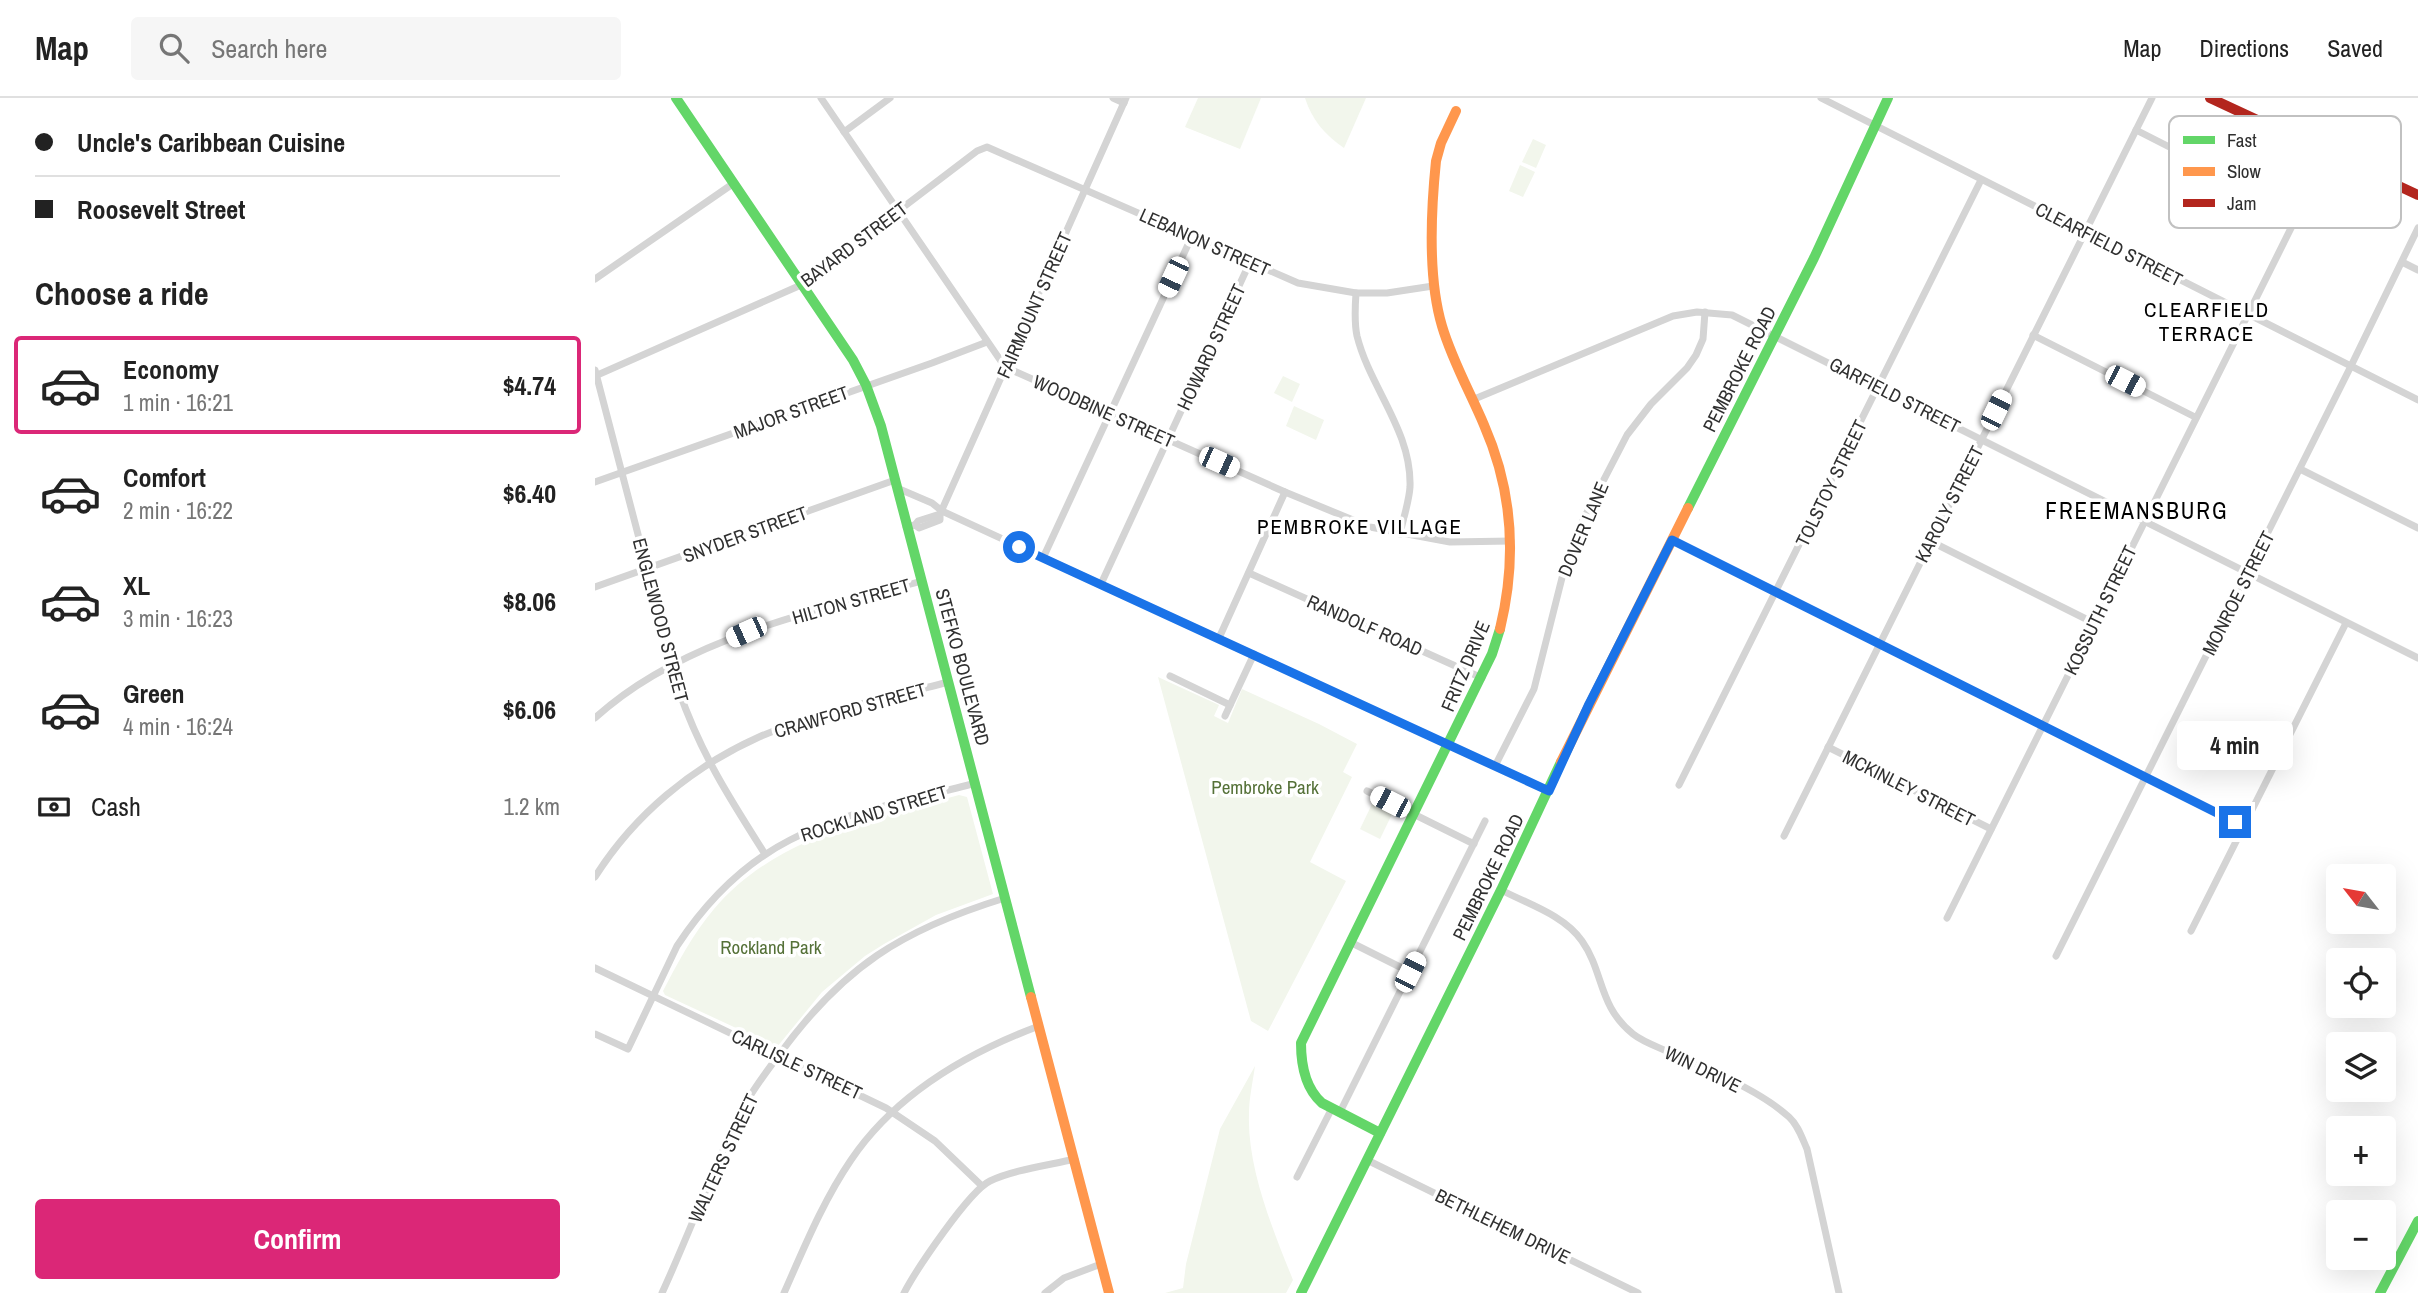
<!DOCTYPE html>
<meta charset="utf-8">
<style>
body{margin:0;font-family:"Archivo Narrow",sans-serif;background:#f6f6f6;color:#222;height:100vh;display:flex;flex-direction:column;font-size:26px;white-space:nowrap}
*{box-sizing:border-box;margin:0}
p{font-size:23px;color:#767676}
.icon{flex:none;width:38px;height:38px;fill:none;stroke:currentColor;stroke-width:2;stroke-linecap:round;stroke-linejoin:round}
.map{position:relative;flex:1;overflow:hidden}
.sheet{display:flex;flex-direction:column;background:#fff;width:595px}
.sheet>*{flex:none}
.hud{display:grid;align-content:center;height:154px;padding:0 35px;background:#fff}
.needle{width:46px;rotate:301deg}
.buttons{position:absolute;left:1731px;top:766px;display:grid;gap:14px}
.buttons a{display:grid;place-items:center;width:70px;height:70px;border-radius:7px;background:#fff;box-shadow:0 7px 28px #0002;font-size:35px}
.end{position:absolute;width:32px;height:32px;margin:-16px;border:9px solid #1a73e8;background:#fff;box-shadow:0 0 0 4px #fff}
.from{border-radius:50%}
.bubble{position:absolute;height:49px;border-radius:7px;background:#fff;box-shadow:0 7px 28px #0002;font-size:23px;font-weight:700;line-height:49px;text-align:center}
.car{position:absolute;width:21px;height:42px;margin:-21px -10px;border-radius:9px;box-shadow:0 0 5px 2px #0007;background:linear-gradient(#fff 24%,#345 0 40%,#fff 0 76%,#345 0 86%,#fff 0)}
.hud b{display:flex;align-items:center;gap:24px;height:66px;font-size:26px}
.hud b+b{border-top:2px solid #e0e0e0}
.hud i{width:18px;height:18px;background:#222}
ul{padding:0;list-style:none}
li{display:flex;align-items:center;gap:21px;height:98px;margin:0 14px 10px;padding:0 21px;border:4px solid transparent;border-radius:7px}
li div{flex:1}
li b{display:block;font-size:26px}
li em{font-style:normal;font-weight:700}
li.active{border-color:#db2777}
li>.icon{width:63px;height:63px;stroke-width:1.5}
h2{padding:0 35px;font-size:32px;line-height:84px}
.pay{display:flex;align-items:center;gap:18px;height:77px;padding:0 35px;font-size:26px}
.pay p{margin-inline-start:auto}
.primary-button{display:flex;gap:14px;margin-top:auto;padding:14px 35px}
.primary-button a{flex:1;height:80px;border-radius:7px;background:#db2777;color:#fff;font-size:28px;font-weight:700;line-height:80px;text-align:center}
header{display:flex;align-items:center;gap:42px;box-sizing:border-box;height:98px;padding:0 35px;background:#fff;border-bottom:2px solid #e0e0e0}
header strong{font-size:33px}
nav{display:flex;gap:38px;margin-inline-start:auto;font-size:24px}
.search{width:490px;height:63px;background:#f6f6f6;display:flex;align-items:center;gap:18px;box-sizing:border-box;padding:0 24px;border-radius:7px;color:#767676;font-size:26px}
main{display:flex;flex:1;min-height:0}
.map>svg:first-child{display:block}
.green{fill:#f2f6ec}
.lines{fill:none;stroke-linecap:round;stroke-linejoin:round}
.street{stroke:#d4d4d4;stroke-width:7}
.fast{stroke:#63d668;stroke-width:10}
.slow{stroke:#ff974d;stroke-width:10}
.jam{stroke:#b3261e;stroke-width:10}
.route{stroke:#1a73e8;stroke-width:9}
.labels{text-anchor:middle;stroke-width:7;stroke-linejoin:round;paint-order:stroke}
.street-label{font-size:19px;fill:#303030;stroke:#fff}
.park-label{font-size:19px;fill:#557138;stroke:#fff}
.neighbourhood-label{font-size:21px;letter-spacing:2px;fill:#000;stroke:#fff}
.quarter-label{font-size:23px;letter-spacing:2px;fill:#000;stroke:#fff}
.key{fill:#fff;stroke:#c1c1c1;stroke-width:2}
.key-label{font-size:19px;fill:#303030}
</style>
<header>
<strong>Map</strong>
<div class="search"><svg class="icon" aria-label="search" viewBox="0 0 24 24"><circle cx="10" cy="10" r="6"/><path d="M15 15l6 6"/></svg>Search here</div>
<nav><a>Map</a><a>Directions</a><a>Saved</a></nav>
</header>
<main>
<section class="sheet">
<div class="hud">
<b><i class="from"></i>Uncle's Caribbean Cuisine</b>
<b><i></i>Roosevelt Street</b>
</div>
<h2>Choose a ride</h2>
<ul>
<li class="active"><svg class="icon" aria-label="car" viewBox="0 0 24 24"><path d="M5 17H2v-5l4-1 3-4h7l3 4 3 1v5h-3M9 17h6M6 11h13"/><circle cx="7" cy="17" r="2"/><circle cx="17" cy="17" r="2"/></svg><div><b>Economy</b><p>1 min · 16:21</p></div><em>$4.74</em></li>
<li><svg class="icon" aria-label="car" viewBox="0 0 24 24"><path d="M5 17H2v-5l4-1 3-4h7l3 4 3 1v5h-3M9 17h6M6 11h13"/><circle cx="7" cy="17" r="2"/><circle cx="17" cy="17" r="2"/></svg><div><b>Comfort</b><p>2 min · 16:22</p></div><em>$6.40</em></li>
<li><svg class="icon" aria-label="car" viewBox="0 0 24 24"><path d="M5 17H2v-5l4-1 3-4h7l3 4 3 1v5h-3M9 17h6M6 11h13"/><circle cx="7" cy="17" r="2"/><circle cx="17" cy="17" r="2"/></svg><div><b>XL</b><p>3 min · 16:23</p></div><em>$8.06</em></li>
<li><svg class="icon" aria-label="car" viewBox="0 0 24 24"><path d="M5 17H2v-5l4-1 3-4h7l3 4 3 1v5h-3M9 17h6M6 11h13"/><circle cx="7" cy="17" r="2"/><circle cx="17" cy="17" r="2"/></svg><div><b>Green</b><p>4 min · 16:24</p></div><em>$6.06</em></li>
</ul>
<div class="pay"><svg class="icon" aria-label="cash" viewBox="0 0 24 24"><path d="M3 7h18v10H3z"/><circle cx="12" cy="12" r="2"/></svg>Cash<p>1.2 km</p></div>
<div class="primary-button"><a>Confirm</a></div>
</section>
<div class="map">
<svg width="1823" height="1195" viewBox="0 0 1823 1195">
<rect width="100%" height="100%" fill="#fff"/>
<!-- green -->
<g class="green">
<path d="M603,0H666L645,51L590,29Z"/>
<path d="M710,0H771L749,50C730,37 717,22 710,0Z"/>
<path d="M938,41L951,47L941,70L927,64Z"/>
<path d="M925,67L940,74L928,99L914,93Z"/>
<path d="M688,278L705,286L697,304L679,295Z"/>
<path d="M699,308L729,322L721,342L691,328Z"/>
<path d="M563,579L624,607L619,618L633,625L647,591L724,626L762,646L748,674L757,679L715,764L751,783L673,933L656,923Z"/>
<path d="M364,697L372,699L398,796L341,817L289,846L270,858L227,894L182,949L70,897L68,893C83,864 98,836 119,811C181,738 276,721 364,697Z"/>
<path d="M778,704L798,714L785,741L765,731Z"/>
<path d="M660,968C658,983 654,1000 654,1016C652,1070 678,1132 698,1182L691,1195H570L588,1190L591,1166L625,1031Z"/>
</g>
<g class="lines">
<!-- street -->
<g class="street">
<path d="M226,0L410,269L690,394L775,429L855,444L916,443"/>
<path d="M518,0L529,5"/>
<path d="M1226,0L1823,302"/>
<path d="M1541,32L1704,115"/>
<path d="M249,34L295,0"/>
<path d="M1807,164L1823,172"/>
<path d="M0,181L139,85"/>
<path d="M761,195C760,209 759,224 762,238C775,290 817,333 815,389C814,404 808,421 805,436"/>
<path d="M1438,237L1600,319"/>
<path d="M0,272L84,593C106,656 135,701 170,756"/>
<path d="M0,278L206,187L382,53L392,49L703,185L761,195H792L838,188"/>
<path d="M877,302L1078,218L1102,214L1137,217L1823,560"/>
<path d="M1705,371L1823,430"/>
<path d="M0,384L337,265L392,244"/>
<path d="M302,390L337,405L347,413L954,693"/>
<path d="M320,427L323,423L345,416"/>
<path d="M311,429L320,427L324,430L345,422V416L531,0"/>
<path d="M1077,442L1648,728"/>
<path d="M1335,443L1499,525"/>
<path d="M448,460L597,138"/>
<path d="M654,475L887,580"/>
<path d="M506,486L655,164"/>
<path d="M0,489L300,382"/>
<path d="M624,540L690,394"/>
<path d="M575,578L635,607"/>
<path d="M630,618L659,556"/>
<path d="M0,620C86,541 217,514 327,483"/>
<path d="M1233,649L1396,731"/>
<path d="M900,668L939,591L971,464L988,422L1032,337L1056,306L1092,270L1101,257L1108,241L1110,214"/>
<path d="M1084,687L1386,82"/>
<path d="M772,693L879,746"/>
<path d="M1189,738L1557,0"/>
<path d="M0,779C39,717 97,669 164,639C224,613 291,601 353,584"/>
<path d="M906,792C933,806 969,817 987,843C1009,874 1003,908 1038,936C1048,944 1063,949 1076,955C1113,972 1163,991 1194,1019C1203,1027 1207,1040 1212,1051L1244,1195"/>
<path d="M1352,820L1734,54"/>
<path d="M1596,833L1751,525"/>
<path d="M755,844L815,874"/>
<path d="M1461,858L1756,268L1823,130"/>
<path d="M0,870L291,1010L340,1043L387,1088"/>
<path d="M0,936L33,951L82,848C111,804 148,766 195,742C249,713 322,701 381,685"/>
<path d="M745,1014L890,723"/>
<path d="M772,1062L1043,1195"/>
<path d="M702,1079L737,1010"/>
<path d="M67,1195C95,1134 118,1070 148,1010C158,991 171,974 184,957C248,869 306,832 410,800"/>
<path d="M189,1195C209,1150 228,1103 256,1062C300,997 372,955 444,928"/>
<path d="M309,1195C321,1172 374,1093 395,1083C417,1072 455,1067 480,1061"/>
<path d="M450,1195L469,1180L506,1166"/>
</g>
<!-- fast -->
<g class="fast">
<path d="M81,0L258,262L271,287L286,328L436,899"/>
<path d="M1093,410L1219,160L1293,0"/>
<path d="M785,1035L727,1005C710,990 706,967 706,945L897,556L905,531"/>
<path d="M706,1195L906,792L966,664"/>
<path d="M1785,1195L1823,1123"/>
</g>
<!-- slow -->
<g class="slow">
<path d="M861,13L846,45L841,63C836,112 833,181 847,228C857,262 875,294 889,327C918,393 922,461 905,531"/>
<path d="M966,664L1093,410"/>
<path d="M436,899L514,1195"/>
</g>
<!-- jam -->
<path class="jam" d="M1615,0L1823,97"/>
</g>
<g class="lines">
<!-- route -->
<path class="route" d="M424,449L954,693L994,606L1077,442L1640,724"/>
</g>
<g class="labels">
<!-- street labels -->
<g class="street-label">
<text transform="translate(610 144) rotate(24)" y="7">LEBANON STREET</text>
<text transform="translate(259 146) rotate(-37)" y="7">BAYARD STREET</text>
<text transform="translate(1514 146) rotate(27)" y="7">CLEARFIELD STREET</text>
<text transform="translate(439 207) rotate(-66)" y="7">FAIRMOUNT STREET</text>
<text transform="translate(616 249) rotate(-65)" y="7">HOWARD STREET</text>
<text transform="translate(1144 271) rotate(-63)" y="7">PEMBROKE ROAD</text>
<text transform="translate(1300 297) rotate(27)" y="7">GARFIELD STREET</text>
<text transform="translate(509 313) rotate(24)" y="7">WOODBINE STREET</text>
<text transform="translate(196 314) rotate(-20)" y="7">MAJOR STREET</text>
<text transform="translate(1236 385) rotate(-64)" y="7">TOLSTOY STREET</text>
<text transform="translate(1354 406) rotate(-63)" y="7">KAROLY STREET</text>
<text transform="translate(988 431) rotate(-67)" y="7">DOVER LANE</text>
<text transform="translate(150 436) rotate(-20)" y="7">SNYDER STREET</text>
<text transform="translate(1643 495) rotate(-63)" y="7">MONROE STREET</text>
<text transform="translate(256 503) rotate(-16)" y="7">HILTON STREET</text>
<text transform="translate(1505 512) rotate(-64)" y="7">KOSSUTH STREET</text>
<text transform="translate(66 522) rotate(75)" y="7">ENGLEWOOD STREET</text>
<text transform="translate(770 527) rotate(24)" y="7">RANDOLF ROAD</text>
<text transform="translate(870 568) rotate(-67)" y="7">FRITZ DRIVE</text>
<text transform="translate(368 569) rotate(75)" y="7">STEFKO BOULEVARD</text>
<text transform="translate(255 612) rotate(-16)" y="7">CRAWFORD STREET</text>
<text transform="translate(1314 690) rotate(27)" y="7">MCKINLEY STREET</text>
<text transform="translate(279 715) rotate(-17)" y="7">ROCKLAND STREET</text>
<text transform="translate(893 779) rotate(-64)" y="7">PEMBROKE ROAD</text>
<text transform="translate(202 966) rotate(25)" y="7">CARLISLE STREET</text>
<text transform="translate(1108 971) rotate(26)" y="7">WIN DRIVE</text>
<text transform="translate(128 1060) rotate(-65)" y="7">WALTERS STREET</text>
<text transform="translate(908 1128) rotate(26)" y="7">BETHLEHEM DRIVE</text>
</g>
<!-- park labels -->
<g class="park-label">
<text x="670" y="696">Pembroke Park</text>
<text x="176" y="856">Rockland Park</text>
</g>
<!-- neighbourhood labels -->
<g class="neighbourhood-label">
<text x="1612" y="219">CLEARFIELD<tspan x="1612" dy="24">TERRACE</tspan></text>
<text x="765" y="436">PEMBROKE VILLAGE</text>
</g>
<!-- quarter labels -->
<g class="quarter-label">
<text x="1542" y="421">FREEMANSBURG</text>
</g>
</g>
<!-- legend -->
<rect x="1574" y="18" width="232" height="112" rx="10" class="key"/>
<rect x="1588" y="38" width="32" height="8" fill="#63d668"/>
<rect x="1588" y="69" width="32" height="9" fill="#ff974d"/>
<rect x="1588" y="101" width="32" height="8" fill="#b3261e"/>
<g class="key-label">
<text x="1632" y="49">Fast</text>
<text x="1632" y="80">Slow</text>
<text x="1632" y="112">Jam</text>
</g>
</svg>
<div class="buttons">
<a><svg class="needle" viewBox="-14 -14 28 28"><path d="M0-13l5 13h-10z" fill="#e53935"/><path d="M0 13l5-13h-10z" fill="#767676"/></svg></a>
<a><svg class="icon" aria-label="locate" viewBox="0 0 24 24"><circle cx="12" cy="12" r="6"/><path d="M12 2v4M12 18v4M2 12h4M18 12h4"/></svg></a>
<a><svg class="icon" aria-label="layers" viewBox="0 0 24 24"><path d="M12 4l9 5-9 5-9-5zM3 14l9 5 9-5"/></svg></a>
<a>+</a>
<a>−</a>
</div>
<i class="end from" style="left:424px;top:449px"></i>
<i class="end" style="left:1640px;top:724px"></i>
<div class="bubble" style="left:1582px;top:623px;width:116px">4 min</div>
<i class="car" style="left:578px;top:179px;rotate:205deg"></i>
<i class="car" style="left:1530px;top:283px;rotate:117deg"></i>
<i class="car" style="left:1401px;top:312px;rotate:26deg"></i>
<i class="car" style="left:624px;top:364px;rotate:114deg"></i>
<i class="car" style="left:151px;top:534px;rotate:246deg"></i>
<i class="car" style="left:795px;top:704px;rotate:297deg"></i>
<i class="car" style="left:815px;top:874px;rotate:27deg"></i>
</div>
</main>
